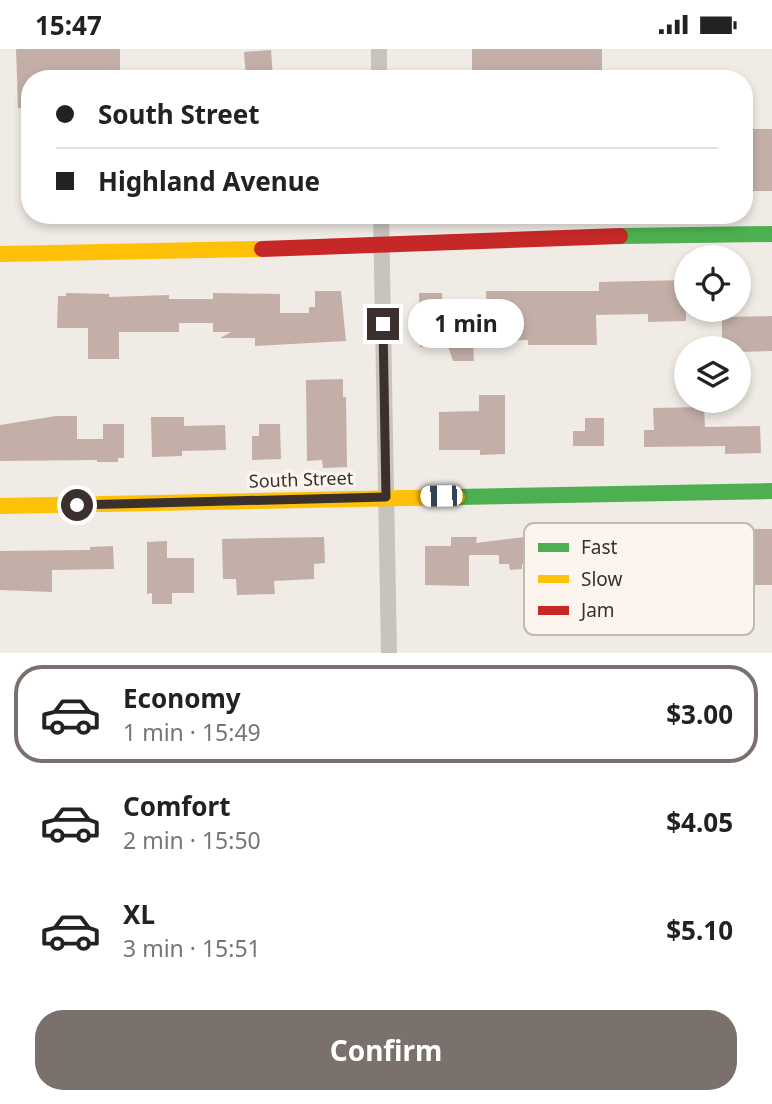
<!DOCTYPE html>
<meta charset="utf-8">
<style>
body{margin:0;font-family:"Noto Sans",sans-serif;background:#f6f6f6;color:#222;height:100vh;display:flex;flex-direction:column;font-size:26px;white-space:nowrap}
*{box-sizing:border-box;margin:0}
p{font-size:23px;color:#767676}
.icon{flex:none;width:38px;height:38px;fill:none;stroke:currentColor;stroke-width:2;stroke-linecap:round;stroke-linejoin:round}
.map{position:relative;height:604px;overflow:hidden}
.panel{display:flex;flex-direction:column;background:#fff;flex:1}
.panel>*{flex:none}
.banner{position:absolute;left:21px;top:21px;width:732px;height:154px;border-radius:28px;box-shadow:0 4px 10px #0003;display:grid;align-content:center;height:154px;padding:0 35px;background:#fff}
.fabs{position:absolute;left:674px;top:196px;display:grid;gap:14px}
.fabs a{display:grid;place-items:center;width:77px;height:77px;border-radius:50%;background:#fff;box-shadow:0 4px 10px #0003;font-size:35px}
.end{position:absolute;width:32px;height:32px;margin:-16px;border:9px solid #3b302b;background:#fff;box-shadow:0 0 0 4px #fff}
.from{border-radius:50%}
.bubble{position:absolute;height:49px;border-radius:24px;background:#fff;box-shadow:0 4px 10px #0003;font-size:23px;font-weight:700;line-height:49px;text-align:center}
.car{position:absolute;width:21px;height:42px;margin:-21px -10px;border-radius:9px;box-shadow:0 0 5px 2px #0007;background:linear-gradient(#fff 24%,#345 0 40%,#fff 0 76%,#345 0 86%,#fff 0)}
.banner b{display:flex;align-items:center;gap:24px;height:66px;font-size:26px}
.banner b+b{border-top:2px solid #e0e0e0}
.banner i{width:18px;height:18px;background:#222}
ul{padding:12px 0 0;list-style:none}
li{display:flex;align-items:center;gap:21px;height:98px;margin:0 14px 10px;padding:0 21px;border:4px solid transparent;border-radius:28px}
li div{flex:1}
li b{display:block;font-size:26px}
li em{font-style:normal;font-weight:700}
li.active{border-color:#7a716c}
li>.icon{width:63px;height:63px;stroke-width:1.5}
.cta{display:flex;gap:14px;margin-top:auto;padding:14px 35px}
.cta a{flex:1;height:80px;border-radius:28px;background:#7a716c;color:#fff;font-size:28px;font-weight:700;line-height:80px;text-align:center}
.status{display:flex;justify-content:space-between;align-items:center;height:49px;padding:0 35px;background:#fff;direction:ltr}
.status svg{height:19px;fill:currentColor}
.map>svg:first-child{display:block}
.building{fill:#c3afa7}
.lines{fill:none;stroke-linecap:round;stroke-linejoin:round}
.street{stroke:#c9c3be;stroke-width:16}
.fast{stroke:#4caf50;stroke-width:16}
.slow{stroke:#ffc107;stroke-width:16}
.jam{stroke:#c62828;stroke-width:16}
.route{stroke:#3b302b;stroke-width:9}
.labels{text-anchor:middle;stroke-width:7;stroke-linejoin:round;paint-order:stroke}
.street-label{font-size:18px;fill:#3b302b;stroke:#fbf5ee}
.key{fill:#fbf5ee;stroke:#c1bab4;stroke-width:2}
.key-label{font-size:19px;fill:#3b302b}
</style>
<div class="status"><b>15:47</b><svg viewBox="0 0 49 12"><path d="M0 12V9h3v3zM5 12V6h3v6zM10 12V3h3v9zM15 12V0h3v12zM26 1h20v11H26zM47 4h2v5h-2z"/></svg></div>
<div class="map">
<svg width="772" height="604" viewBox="0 0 772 604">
<rect width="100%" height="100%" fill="#f0ebe5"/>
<!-- building -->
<g class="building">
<path d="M16,0H120V30H30V59H18Z"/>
<rect x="472" y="0" width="130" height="30"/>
<path d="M271,1L273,30H246L244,3Z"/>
<rect x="744" y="80" width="28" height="62"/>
<path d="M686,231V272L648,273V265L596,266L597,296H528V291L479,292L473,293L474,312H453L448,297L420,298L419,244H442L443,280L487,279L486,242H599V233Z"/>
<path d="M315,242H341L346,292L255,297V289H220L231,283H213V274H179V283H119V310H88V279H57L58,247H66V244L109,245V248L169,246V250H213V244L280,245V264H309V258H315Z"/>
<path d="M772,267V302L738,303V299H722V268Z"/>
<path d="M343,330V348H346L347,418L323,419L322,411L307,412L306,331Z"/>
<path d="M479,346H505V405L480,406V401H439V363L479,362Z"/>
<path d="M704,358L705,378L760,377L761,404L725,405V397L644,398V381H654L653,359Z"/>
<path d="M56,367H77V390H103V375H124V409H118V413H97V411L0,412V376Z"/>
<path d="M151,368H184V377L225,376L226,401L182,402V407L152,408Z"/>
<path d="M585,369H604V397H573V382H585Z"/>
<path d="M259,375H280L281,410L252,411V387H259Z"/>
<rect x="747" y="480" width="25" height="56"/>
<path d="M324,488L325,514L314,515V530L274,532L275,545L237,546L236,530H223L222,490Z"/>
<path d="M451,488H477L476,494L525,488V492H533V514L522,515V520L510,521L509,515H499V506H469V537L425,536V497H451Z"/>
<path d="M167,492V509H194V544H172V555H152V544L147,545V493Z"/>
<path d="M113,497L114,520L52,521V543L0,541V502L90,501V498Z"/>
</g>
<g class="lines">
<!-- street -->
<g class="street">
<path d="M379,0V30"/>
<path d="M381,166L389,604"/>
</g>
<!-- fast -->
<g class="fast">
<path d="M620,187L772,185"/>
<path d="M457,448L772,442"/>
</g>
<!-- slow -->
<g class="slow">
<path d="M0,205L262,200"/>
<path d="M0,457L457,448"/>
</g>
<!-- jam -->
<path class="jam" d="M262,200L620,187"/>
</g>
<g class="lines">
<!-- route -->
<path class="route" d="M77,456L386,448L383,275"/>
</g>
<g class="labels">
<!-- street labels -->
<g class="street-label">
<text transform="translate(301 431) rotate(-2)" y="6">South Street</text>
</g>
</g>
<!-- legend -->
<rect x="524" y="474" width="230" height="112" rx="10" class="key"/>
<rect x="538" y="494" width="31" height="9" fill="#4caf50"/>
<rect x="538" y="526" width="31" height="8" fill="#ffc107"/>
<rect x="538" y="557" width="31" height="9" fill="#c62828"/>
<g class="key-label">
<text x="581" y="505">Fast</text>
<text x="581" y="537">Slow</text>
<text x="581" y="568">Jam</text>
</g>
</svg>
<div class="fabs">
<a><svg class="icon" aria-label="locate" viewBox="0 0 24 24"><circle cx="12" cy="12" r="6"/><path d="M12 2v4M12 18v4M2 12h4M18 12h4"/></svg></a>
<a><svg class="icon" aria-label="layers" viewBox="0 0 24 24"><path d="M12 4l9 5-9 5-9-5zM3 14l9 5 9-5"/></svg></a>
</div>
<i class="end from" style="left:77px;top:456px"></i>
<i class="end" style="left:383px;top:275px"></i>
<div class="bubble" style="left:408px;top:250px;width:116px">1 min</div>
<i class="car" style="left:441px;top:447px;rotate:269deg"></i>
<div class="banner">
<b><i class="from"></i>South Street</b>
<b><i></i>Highland Avenue</b>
</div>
</div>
<section class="panel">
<ul>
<li class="active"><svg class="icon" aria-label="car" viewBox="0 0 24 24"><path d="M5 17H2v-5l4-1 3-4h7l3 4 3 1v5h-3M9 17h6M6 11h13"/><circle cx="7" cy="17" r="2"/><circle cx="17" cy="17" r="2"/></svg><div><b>Economy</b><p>1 min · 15:49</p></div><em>$3.00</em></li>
<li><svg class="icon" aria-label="car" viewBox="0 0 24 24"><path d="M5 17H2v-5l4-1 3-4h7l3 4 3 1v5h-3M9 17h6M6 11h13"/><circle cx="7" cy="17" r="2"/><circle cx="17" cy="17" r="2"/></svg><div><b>Comfort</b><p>2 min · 15:50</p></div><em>$4.05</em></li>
<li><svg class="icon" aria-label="car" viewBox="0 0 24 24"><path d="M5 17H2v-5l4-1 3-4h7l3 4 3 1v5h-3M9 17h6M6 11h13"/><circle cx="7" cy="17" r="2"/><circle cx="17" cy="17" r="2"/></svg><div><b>XL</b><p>3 min · 15:51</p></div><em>$5.10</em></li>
</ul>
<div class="cta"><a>Confirm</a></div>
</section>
